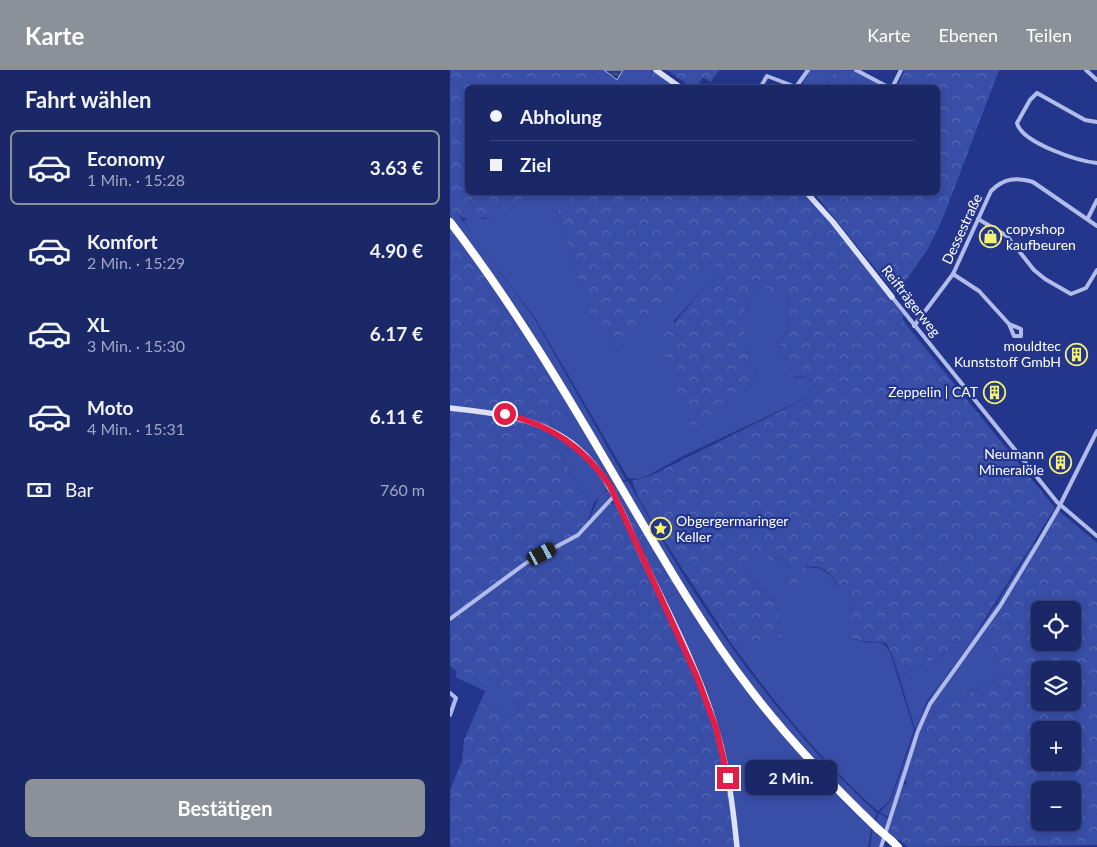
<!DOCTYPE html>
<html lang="de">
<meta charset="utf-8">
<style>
body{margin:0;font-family:Lato,sans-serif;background:#24306e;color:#f1f3f6;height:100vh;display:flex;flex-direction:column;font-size:19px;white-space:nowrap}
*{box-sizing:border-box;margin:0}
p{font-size:16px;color:#a0a6c0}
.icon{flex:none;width:28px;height:28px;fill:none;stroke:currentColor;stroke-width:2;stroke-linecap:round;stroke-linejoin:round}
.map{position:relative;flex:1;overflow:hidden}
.sheet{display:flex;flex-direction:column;background:#1b2868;width:450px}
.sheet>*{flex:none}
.guide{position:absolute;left:15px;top:15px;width:475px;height:110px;border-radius:8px;box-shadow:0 2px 8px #0003,0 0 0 1px #39447c;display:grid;align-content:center;height:110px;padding:0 25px;background:#1b2868}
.tools{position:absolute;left:581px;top:531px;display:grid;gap:10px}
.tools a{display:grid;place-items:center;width:50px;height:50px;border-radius:8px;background:#1b2868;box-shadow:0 2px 8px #0003,0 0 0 1px #39447c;font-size:25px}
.end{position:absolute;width:22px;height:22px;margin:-11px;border:6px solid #e11d48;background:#fff;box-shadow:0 0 0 2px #fff}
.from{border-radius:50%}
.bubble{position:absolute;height:35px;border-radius:8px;background:#1b2868;box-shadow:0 2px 8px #0003,0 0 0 1px #39447c;font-size:16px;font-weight:700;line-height:35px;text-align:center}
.car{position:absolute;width:15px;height:30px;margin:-15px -8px;border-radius:6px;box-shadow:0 0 4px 1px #0007;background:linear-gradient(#222 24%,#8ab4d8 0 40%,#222 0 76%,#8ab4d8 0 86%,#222 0)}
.guide b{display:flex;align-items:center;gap:18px;height:48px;font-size:19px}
.guide b+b{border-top:1px solid #39447c}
.guide i{width:12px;height:12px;background:#f1f3f6}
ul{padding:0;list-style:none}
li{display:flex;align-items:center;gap:15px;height:75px;margin:0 10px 8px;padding:0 15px;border:2px solid transparent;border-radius:8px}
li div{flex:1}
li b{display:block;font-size:19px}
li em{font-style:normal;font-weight:700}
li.selected{border-color:#8c9099}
li>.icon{width:45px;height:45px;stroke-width:1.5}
h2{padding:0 25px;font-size:22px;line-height:60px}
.pay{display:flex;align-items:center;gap:12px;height:55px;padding:0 25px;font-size:19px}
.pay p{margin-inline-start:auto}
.primary-button{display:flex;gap:10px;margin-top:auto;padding:10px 25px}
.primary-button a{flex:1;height:58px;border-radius:8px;background:#8c9099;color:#fff;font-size:20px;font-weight:700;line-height:58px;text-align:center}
header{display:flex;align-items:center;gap:30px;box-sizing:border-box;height:70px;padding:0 25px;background:#8c9099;color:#fff}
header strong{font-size:24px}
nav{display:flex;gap:28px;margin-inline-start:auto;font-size:18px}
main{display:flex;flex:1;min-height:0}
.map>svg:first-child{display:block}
.grass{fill:#384ea7}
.forest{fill:url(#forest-crowns);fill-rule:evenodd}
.water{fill:url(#water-waves);stroke:#a5b4eb}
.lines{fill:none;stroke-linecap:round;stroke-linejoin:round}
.street{stroke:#b1bcea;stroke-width:4}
.secondary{stroke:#dce1f8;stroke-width:5.5}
.highway{stroke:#fff;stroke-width:8}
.highway-bridge{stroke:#fff;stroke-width:8}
.route{stroke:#e11d48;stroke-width:6}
.labels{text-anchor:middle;stroke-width:4.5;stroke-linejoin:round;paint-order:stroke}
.street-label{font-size:14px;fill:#fff;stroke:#24368b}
.poi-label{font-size:14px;fill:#fff;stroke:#24368b;text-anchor:end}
</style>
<header>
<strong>Karte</strong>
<nav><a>Karte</a><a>Ebenen</a><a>Teilen</a></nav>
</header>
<main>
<section class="sheet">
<h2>Fahrt wählen</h2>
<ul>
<li class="selected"><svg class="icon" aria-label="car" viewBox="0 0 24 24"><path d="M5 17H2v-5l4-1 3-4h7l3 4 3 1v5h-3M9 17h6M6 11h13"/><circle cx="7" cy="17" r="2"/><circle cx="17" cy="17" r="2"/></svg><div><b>Economy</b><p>1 Min. · 15:28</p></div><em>3.63 €</em></li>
<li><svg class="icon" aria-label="car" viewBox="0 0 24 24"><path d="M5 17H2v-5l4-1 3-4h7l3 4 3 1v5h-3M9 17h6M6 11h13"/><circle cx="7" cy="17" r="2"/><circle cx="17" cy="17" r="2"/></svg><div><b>Komfort</b><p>2 Min. · 15:29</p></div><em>4.90 €</em></li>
<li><svg class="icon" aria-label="car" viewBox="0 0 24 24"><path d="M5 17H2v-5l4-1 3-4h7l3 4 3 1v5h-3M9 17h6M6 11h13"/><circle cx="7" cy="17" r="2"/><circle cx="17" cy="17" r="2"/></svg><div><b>XL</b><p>3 Min. · 15:30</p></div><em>6.17 €</em></li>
<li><svg class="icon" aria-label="car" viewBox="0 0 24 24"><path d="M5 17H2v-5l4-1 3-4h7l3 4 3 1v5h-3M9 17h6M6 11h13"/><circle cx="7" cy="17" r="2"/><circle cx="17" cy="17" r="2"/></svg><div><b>Moto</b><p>4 Min. · 15:31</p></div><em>6.11 €</em></li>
</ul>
<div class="pay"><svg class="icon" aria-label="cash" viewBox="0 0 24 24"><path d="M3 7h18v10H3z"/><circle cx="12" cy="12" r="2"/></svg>Bar<p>760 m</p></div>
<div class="primary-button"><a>Bestätigen</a></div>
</section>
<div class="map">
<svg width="647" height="777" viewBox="0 0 647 777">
<defs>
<pattern id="forest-crowns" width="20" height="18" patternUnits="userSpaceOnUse" patternTransform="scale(1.25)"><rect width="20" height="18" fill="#384ea7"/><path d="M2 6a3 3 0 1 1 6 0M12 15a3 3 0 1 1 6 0" fill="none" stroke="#5669b4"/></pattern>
<pattern id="water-waves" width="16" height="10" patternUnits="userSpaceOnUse" patternTransform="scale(1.25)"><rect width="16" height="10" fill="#303d7d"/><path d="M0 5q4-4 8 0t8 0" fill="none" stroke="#4f5a90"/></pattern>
</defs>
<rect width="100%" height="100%" fill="#24368b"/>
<!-- grass -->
<g class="grass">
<path d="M140,0H202L203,1L197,11L199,17L154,18L147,5Z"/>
<path d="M360,0H385L375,17L350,18Z"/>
<path d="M407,1L438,18H398Z"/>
<path d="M73,123H126L107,141L139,240L168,281L266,195L269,207L253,219L224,251L226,314L241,359L307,311L294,274V241L312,210L339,225L337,259L326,285L339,290L344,308C359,306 362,308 369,322L231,387L201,404L188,409L178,408L85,248L26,170L84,248L176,410L171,411L75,250L0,146V139L11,148L24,168L14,151L18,148L34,149L72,129Z"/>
<path d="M34,203L93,291L165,414L162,416C147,394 123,369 99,356L118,342L83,291L66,281C67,272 68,262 64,253C56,237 33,224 34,203Z"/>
<path d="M96,359C123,374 141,393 159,418L144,432L130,419Z"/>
<path d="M178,411C245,532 324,650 427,743L424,752C381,710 339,665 303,616C254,551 213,481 172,412Z"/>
<path d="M159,419L162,424L139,450L149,427Z"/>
<path d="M584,473L586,474L548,534L547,533Z"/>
<path d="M318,486L329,488L341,499C387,491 380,512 403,542L399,568C404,569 410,571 415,572C429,575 430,567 440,582L464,660L440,730L428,741C371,692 326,634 281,573L291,577L324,532L296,503Z"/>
<path d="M229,520L281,598L422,756L418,777H289L281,708L215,530Z"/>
<path d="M546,534L548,535C521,576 485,614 467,660L465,659C483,614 520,576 546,534Z"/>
<path d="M533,563L540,573L552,602L549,608L490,637L475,660L457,713L454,709L471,659L482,635Z"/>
<path d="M520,572L477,631L465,659L449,606Z"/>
<path d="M0,596L71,629L66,647L30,633L35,621L5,607L7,602Z"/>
<path d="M465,661L467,662L438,747L430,742L441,730Z"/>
<path d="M453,712L456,716L439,766L436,763Z"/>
<path d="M429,743L438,749L434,760L425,753Z"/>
<path d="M423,758L432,767L429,777H420Z"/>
</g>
<!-- forest -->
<g class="forest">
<path d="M0,0H140L147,5L154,17L18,18V122L73,123L72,129C51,141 22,162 0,139Z"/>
<path d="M217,0H269L261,12L253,7L247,17H241Z"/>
<path d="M385,0L407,1L398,17L375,18Z"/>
<path d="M455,0H549L495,143L478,179L446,224L364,123L488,122V18L447,17Z"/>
<path d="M203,1L227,17H199L197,11Z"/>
<path d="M126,122L353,123L366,135L454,246L452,248L458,257L605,438L520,572L449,606L441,582L436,573C423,572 412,571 398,568L399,547L403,541L390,525L386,512L377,501L368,497L356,496L353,508L341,518L331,513L341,498L329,488L320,492L318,487L296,503L324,532L338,562L334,566L291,577L281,573L206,458L188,427L182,411L202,405L369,322C359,300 351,308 330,308L339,290L326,285L337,259L339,225H320L312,210L294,241V274L307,311L241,360L210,270L253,219L269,207L266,196L168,281L139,241L107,141Z"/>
<path d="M0,158L34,203C33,224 56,237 64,253C68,262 67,272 67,281L83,291H87L118,342L96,359L130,419L144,432L137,454L159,433L166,434L257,635L273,691L286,777H1L0,775V720L12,691L14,670L30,633L66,647L71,630L0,596Z"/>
<path d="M165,414L229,520L215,530L162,416Z"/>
<path d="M609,441L647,473V775L458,777L450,770L445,771L439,766L475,660L490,637L549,608L552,603L540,573L533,563ZM590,540H622V572H590ZM590,600H622V632H590ZM590,660H622V692H590ZM590,720H622V752H590Z"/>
</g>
<!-- water -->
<path class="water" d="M154,0H173L167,10Z"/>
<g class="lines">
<!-- street -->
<g class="street">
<path d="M406,0L440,18"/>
<path d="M636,0L647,10"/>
<path d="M310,18L317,6L346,17L358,0"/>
<path d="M442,18L451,0"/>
<path d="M647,52L635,50L587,23L580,30L567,53C572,73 628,91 647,93"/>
<path d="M638,148L647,130"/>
<path d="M528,149L557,166L584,200L595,209L621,224L636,218L647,200"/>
<path d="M503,204L529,221L559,254L564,266H571V259L559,254"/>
<path d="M442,227L607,432L647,466"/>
<path d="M464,256L503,204L541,121C554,108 566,107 583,112L647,156"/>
<path d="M0,549L76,493L128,465L164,426"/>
<path d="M0,623L6,628L0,645"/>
<path d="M431,777L468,661L480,634L550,536L587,475L608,439L647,361"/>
</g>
<!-- secondary -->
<g class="secondary">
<path d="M206,0L231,18"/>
<path d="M356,122L383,152L442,227"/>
<path d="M0,338C46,343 91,347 128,378C162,407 176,452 194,491C220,545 249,600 266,658C278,697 283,737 287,777"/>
</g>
<!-- highway -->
<g class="highway">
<path d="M0,152C63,234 116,323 168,412C210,483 250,554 300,619C339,670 382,715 428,759"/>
<path d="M442,771L448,777"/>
</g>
<!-- highway-bridge -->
<path class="highway-bridge" d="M428,759L442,771"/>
</g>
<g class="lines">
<!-- route -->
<path class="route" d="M55,344C100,355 134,377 160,416L247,607L266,658L278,708"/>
</g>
<!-- icons -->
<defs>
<symbol id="shop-ring" viewBox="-11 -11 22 22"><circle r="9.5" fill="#24368b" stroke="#f5f174" stroke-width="1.5"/><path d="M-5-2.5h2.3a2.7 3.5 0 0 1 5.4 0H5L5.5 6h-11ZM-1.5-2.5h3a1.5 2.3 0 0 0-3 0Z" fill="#f5f174"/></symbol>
<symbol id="building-ring" viewBox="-11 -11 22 22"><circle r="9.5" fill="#24368b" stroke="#f5f174" stroke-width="1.5"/><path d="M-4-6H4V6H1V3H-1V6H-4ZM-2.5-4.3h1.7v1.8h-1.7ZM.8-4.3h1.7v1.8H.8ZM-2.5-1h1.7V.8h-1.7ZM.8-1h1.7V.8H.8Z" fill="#f5f174"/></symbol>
<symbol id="sight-ring" viewBox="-11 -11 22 22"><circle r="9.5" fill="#24368b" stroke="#f5f174" stroke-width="1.5"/><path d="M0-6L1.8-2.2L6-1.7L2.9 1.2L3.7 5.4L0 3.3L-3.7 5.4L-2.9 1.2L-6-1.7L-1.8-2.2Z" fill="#f5f174"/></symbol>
</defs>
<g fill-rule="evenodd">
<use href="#shop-ring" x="528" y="154" width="25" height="25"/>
<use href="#building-ring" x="614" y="272" width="25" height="25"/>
<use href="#building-ring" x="532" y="310" width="25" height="25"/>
<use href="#building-ring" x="598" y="380" width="25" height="25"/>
<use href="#sight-ring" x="198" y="446" width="25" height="25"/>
</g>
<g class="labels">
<!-- street labels -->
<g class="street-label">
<text transform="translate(512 159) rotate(-65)" y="5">Dessestraße</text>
<text transform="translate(461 231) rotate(52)" y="5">Reifträgerweg</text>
</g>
<!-- poi labels -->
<g class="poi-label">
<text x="556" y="164" text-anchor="start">copyshop<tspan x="556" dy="16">kaufbeuren</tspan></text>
<text x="611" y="281">mouldtec<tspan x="611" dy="16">Kunststoff GmbH</tspan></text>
<text x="528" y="327">Zeppelin | CAT</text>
<text x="594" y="389">Neumann<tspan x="594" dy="16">Mineralöle</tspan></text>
<text x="226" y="456" text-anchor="start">Obgergermaringer<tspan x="226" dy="16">Keller</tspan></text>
</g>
</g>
</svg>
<div class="tools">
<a><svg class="icon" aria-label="locate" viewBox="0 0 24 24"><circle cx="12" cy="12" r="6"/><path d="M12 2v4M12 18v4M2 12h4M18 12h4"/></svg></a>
<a><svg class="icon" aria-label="layers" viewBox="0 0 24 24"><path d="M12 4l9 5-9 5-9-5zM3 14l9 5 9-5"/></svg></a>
<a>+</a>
<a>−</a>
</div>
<i class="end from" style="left:55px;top:344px"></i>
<i class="end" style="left:278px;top:708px"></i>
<div class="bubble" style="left:295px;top:690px;width:92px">2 Min.</div>
<i class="car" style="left:92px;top:484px;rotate:62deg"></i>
<div class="guide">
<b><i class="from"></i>Abholung</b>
<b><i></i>Ziel</b>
</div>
</div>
</main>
